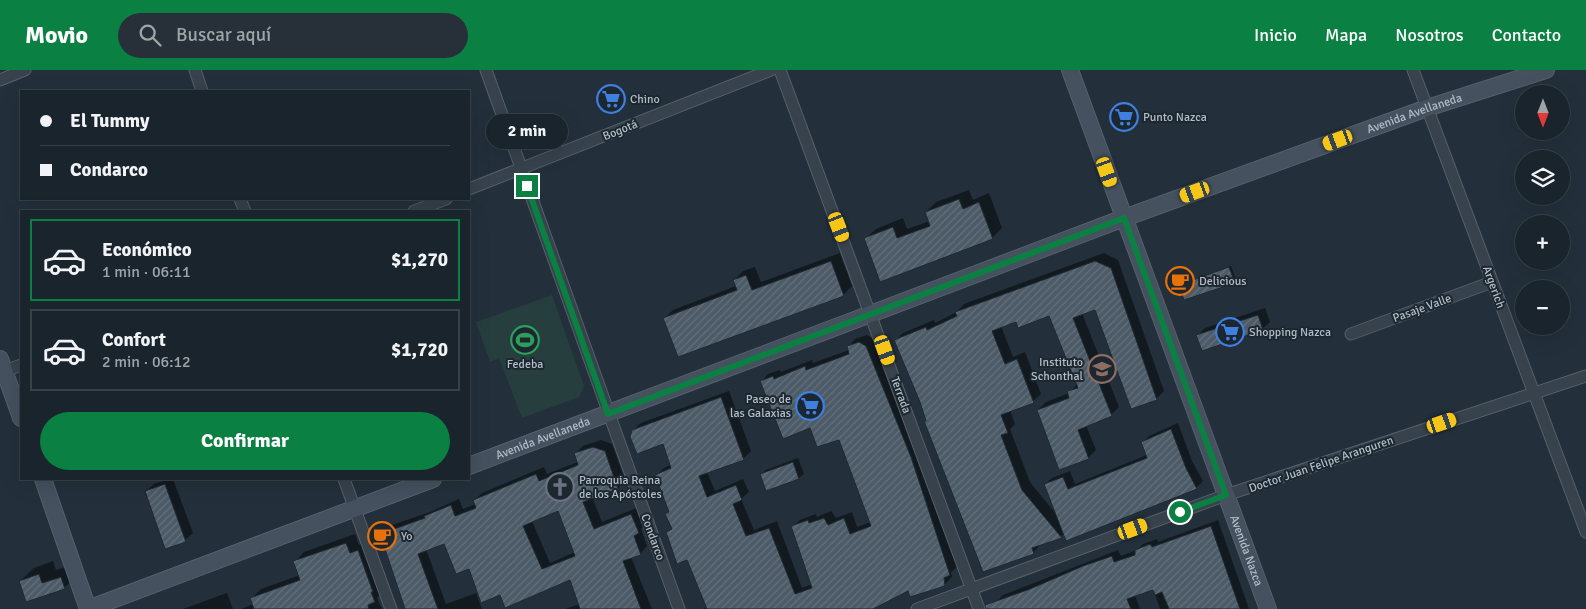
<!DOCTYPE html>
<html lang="es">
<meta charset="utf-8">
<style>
body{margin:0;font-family:Signika,sans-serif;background:#273038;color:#f1f3f6;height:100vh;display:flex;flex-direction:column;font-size:19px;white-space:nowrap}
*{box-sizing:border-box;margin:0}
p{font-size:16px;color:#9fa4a9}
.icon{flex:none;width:28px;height:28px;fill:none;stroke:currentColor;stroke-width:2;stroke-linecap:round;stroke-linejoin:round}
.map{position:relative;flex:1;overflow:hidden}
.details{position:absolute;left:20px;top:140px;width:450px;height:270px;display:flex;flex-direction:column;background:#1a242c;border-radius:0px;box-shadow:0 5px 20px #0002,0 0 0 1px #384148}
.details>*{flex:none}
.banner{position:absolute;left:20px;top:20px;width:450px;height:110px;border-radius:0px;box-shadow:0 5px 20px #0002,0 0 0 1px #384148;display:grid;align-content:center;height:110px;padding:0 20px;background:#1a242c}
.needle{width:32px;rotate:180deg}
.buttons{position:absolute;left:1515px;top:15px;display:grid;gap:10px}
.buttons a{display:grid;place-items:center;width:55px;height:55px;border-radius:50%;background:#1a242c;box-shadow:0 5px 20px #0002,0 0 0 1px #384148;font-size:25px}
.end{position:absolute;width:22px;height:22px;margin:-11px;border:6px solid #0b8043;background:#fff;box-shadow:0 0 0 2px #fff}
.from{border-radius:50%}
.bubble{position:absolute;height:35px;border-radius:18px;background:#1a242c;box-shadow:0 5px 20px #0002,0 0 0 1px #384148;font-size:16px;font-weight:700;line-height:35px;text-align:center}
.car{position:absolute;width:15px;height:30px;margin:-15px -8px;border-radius:6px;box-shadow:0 0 4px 1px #0007;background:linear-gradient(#f5c518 24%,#345 0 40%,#f5c518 0 76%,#345 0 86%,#f5c518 0)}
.banner b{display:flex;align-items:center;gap:18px;height:48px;font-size:19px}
.banner b+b{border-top:1px solid #384148}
.banner i{width:12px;height:12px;background:#f1f3f6}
ul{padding:9px 0 0;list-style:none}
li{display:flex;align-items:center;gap:15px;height:82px;margin:0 10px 8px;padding:0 10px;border:2px solid #384148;border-radius:0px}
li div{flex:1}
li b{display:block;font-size:19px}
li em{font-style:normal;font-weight:700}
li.active{border-color:#0b8043}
li>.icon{width:45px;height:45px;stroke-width:1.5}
.primary-button{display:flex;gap:10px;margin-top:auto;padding:10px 20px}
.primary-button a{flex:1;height:58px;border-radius:30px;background:#0b8043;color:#fff;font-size:20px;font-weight:700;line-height:58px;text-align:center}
header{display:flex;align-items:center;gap:30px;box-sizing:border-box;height:70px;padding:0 25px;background:#0b8043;color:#fff}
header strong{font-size:24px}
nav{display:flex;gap:28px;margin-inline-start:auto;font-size:18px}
.search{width:350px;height:45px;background:#273038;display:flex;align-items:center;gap:12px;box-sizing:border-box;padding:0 18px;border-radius:28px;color:#9fa4a9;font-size:19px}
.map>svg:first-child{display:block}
.green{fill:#263e3d}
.shadow{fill:#0007;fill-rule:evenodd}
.building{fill:url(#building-hatch);stroke:#1e2932;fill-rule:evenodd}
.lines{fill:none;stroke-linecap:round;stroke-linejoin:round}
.street-casing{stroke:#556069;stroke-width:13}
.secondary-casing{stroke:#556069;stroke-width:18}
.street{stroke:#37424c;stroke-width:11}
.secondary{stroke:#45515f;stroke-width:16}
.route{stroke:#0b8043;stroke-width:6}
.labels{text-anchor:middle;stroke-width:4;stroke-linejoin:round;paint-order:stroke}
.poi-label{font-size:12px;fill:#b2bdc7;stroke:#1c2730;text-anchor:start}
.street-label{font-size:12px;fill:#b2bdc7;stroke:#1c2730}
</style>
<header>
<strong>Movio</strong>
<div class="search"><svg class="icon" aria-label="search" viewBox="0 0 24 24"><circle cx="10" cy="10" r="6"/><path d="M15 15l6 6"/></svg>Buscar aquí</div>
<nav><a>Inicio</a><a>Mapa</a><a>Nosotros</a><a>Contacto</a></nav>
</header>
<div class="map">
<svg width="1586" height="539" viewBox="0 0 1586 539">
<defs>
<pattern id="building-hatch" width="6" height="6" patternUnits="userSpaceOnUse" patternTransform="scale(1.25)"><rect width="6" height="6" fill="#4c5b67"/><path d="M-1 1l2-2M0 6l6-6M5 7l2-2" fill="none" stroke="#63717b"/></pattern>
</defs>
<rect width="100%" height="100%" fill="#23303b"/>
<!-- green -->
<path class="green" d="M552,225L584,316L579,327L522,348L499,288L490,292L476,252Z"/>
<!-- shadow -->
<g class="shadow">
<path d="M969,120L973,130L989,123L1002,158L992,168H866L876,159L903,148L907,159L930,151L926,142L936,132Z"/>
<path d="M840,183L852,216L843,225L664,249L673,240L736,216L734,210L743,201L755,197L761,212Z"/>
<path d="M1104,183L1118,190L1164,321L1156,329L1095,238L1082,243L1119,337L1111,345L1086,355L1096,380L1088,388L1038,340L1046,332L1069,323L1077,314L1050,244L1017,250L1001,256L1013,287L1025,282L1041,324L1033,331L1010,340L1015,354L1010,359L1030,412L1056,444L1045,414L1052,408L1070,401L1075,414L1147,385L1142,373L1149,366L1178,353L1192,391L1203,411L1197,417L1067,469L1065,464L1041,474L1033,483L927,350L895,271L903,263L934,250L935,253L957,242L964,234Z"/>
<path d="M1231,196L1236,210L1234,212L1180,215Z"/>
<path d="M1265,238L1270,252L1262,259L1198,265L1205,258Z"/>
<path d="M867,265L873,269L918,379L957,497L951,502L952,507L944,515L908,519L871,539H704L708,536L688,488L667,463L672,457L670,441L657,405L664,398L671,395L664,372L633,360L641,353L729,321L751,381L743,389L707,402L715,421L743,409L749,422L741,429L754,460L777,451L802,518L812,514L792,457L800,450L816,444L817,447L831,441L836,448L852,442L857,457L871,452L840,368L811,357L761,312L768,304L780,300L781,302L812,290L813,293L849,280L848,277L855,269Z"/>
<path d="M601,370L612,374L625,410L618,418L592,427L602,452L639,437L646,454L641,459L647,476L640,484L631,487L652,539H565L580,534L571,508L500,523L445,472L426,479L446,534L476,523L482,539H406L381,464L389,456L430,442L459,429L463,439L476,434L474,431L482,423L544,397L547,404L578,392L575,384L583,376ZM558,439L575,482L550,493L532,451Z"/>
<path d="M798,388L804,404L799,408L761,404L766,400Z"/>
<path d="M169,409H173L193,463L185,470L146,421L154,414Z"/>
<path d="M1218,450L1249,539H1160L1153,518L1135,525L1140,539H999L996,532L1003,525L1118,480L1121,486L1137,480L1143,474L1157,469L1158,472Z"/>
<path d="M355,464L359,475L367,472L383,522L377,528L382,539H241L254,534L251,529L261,519L300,505L295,492L304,482Z"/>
<path d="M53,491L56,500L75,494L78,505L64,518L20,511L34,498Z"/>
<path d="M227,523L233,539H183Z"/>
</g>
<!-- building -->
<g class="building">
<path d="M959,129L963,139L979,132L993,169L880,212L864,168L893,157L897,168L930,156L925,142Z"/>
<path d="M831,191L844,226L678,287L663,248L737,220L733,210L746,205L752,220Z"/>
<path d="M1095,191L1111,198L1157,330L1131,339L1095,240L1073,248L1112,346L1078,360L1089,389L1059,400L1037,340L1069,328L1067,321L1078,318L1049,246L1018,258L1016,252L992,261L1005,294L1017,289L1034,333L1001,345L1008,363L1001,365L1022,420L1062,468L1032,478L1034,484L983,502L924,351H926L920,332L894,270L926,257L927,260L957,246L955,242Z"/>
<path d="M1229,197L1235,213L1184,230L1179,215Z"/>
<path d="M1258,245L1263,260L1202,281L1196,265Z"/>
<path d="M859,272L866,276L911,387L950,505L944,508L945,516L910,527L908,521L873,539H707L687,490L677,494L666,462L672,459L665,444L669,442L655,405L671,398L663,374L637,384L630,367L632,360L721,327L744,390L699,406L707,427L736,415L742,430L733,434L746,466L769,458L795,524L812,518L791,456L808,450L809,453L824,448L828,455L844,448L850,464L871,456L839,370L817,377L810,358L783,369L760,311L773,306L774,309L805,296L806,300L849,284L847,276Z"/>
<path d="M1171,359L1186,398L1197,419L1066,471L1044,414L1063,407L1068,419L1147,388L1141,372Z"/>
<path d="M593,377L605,381L618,419L583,432L594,459L631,444L639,463L634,466L641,485L623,491L641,539H580L570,510L505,538L500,525L481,533L469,499L456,504L444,474L418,484L438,539H405L380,464L425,448L424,446L451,435L455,446L476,438L473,430L536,404L539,411L578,395L574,383ZM558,441L575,486L542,499L523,456Z"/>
<path d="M793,392L799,409L766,421L760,404Z"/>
<path d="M165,414L186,472L165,479L145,421Z"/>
<path d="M1211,456L1240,539H1169L1162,522L1155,525L1153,520L1127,529L1131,539H986L985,535L1030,519L1083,496L1112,486L1114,492L1135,485V480L1150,474L1152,477Z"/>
<path d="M346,473L350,483L358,480L373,522H371L375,532L368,535L369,539H254L250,528L300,510L293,491Z"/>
<path d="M39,504L42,513L61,507L65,519L26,532L19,511Z"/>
</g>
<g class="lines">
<defs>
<g id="street">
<path d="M195,0L202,21"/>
<path d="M486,0L679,539"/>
<path d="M780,0L979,539"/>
<path d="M1413,0L1586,462"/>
<path d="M0,10L25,0"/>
<path d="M469,119L771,0"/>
<path d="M240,129L245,141"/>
<path d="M414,141L446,129"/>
<path d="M1351,264L1492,212"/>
<path d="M0,303L21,295"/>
<path d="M344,409L391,539"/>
<path d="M917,539L1226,425L1586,306"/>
</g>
<g id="secondary">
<path id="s1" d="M1070,0L1268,539"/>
<path d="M0,289L21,348"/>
<path id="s2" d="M469,396L1124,148L1427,38L1546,0"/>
<path d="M43,409L88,539"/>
<path d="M88,539L433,409"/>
</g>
</defs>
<!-- street casing -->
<use href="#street" class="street-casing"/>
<!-- secondary casing -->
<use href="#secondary" class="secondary-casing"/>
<!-- street -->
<use href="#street" class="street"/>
<!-- secondary -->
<use href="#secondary" class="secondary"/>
</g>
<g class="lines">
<!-- route -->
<path class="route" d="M527,116L608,344L1124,148L1226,425L1180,442"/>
</g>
<!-- icons -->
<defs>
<symbol id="supermarket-ring" viewBox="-11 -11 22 22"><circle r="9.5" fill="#1c2730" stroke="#3f7fe0" stroke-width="1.5"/><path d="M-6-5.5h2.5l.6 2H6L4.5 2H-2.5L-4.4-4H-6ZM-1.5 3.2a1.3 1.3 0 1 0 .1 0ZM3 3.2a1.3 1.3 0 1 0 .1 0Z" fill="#3f7fe0"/></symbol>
<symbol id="cafe-ring" viewBox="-11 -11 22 22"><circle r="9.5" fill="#1c2730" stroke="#e8710a" stroke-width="1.5"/><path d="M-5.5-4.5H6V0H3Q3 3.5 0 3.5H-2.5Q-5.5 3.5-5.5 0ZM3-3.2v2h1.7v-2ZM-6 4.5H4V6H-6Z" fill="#e8710a"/></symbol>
<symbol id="stadium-ring" viewBox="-11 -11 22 22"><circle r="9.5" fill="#1c2730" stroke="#2e9e5b" stroke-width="1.5"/><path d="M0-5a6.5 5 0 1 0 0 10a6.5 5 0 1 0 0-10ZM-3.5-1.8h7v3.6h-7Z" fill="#2e9e5b"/></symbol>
<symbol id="school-ring" viewBox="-11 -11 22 22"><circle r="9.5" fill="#1c2730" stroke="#8d6e63" stroke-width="1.5"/><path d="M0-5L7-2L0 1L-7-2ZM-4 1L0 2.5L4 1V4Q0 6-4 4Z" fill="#8d6e63"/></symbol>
<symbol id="church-ring" viewBox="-11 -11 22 22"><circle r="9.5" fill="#1c2730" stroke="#6b7280" stroke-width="1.5"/><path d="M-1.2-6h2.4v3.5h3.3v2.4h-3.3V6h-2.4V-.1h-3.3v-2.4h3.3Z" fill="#6b7280"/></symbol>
</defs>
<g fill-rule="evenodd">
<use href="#supermarket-ring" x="595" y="13" width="32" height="32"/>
<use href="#supermarket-ring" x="1108" y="31" width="32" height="32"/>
<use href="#cafe-ring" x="1164" y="195" width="32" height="32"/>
<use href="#supermarket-ring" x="1214" y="246" width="32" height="32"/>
<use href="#stadium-ring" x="509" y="254" width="32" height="32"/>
<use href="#school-ring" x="1086" y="283" width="32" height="32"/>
<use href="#supermarket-ring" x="794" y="320" width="32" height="32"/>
<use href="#church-ring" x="544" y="401" width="32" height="32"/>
<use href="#cafe-ring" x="366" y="450" width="32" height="32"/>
</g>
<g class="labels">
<!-- poi labels -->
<g class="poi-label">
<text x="630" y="33">Chino</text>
<text x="1143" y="51">Punto Nazca</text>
<text x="1199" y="215">Delicious</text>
<text x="1249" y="266">Shopping Nazca</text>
<text x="1083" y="296" text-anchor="end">Instituto<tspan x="1083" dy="14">Schonthal</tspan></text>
<text x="525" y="298" text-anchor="middle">Fedeba</text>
<text x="791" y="333" text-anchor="end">Paseo de<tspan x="791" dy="14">las Galaxias</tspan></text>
<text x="579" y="414">Parroquia Reina<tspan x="579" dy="14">de los Apóstoles</tspan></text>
<text x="401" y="470">Yo</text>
</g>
<!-- street labels -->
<g class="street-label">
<text dy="4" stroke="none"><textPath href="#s2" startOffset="1009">Avenida Avellaneda</textPath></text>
<text transform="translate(620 60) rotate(-22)" y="4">Bogotá</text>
<text transform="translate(1494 217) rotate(70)" y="4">Argerich</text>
<text transform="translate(1422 238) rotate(-20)" y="4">Pasaje Valle</text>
<text transform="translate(901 325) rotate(70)" y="4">Terrada</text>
<text dy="4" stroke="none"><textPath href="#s2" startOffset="79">Avenida Avellaneda</textPath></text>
<text transform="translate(1321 394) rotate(-19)" y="4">Doctor Juan Felipe Aranguren</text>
<text transform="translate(653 467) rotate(70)" y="4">Condarco</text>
<text dy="4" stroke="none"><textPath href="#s1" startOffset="512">Avenida Nazca</textPath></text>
</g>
</g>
</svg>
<div class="buttons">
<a><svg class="needle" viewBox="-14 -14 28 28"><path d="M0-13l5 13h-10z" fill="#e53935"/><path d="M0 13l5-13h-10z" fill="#9fa4a9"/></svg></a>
<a><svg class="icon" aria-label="layers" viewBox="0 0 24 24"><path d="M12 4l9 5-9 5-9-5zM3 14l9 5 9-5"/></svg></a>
<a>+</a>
<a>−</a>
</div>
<i class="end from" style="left:1180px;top:442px"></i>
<i class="end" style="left:527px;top:116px"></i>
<div class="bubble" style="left:486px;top:44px;width:82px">2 min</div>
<i class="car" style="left:1338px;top:70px;rotate:250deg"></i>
<i class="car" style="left:1107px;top:102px;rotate:160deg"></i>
<i class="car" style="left:1195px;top:122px;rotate:250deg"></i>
<i class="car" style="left:839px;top:157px;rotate:159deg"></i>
<i class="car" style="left:885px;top:280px;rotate:160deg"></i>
<i class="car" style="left:1442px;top:353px;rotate:71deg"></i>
<i class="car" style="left:1133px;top:459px;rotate:70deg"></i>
<div class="banner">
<b><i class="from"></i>El Tummy</b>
<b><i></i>Condarco</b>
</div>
<section class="details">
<ul>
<li class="active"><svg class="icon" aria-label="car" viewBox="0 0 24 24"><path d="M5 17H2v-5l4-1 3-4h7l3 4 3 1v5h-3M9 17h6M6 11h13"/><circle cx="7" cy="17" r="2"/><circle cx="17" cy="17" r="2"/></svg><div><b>Económico</b><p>1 min · 06:11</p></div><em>$1,270</em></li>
<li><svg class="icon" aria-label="car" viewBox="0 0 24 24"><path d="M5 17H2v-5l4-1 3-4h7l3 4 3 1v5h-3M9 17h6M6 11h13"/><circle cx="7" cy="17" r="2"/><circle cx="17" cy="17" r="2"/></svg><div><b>Confort</b><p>2 min · 06:12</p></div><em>$1,720</em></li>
</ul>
<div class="primary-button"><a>Confirmar</a></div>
</section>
</div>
